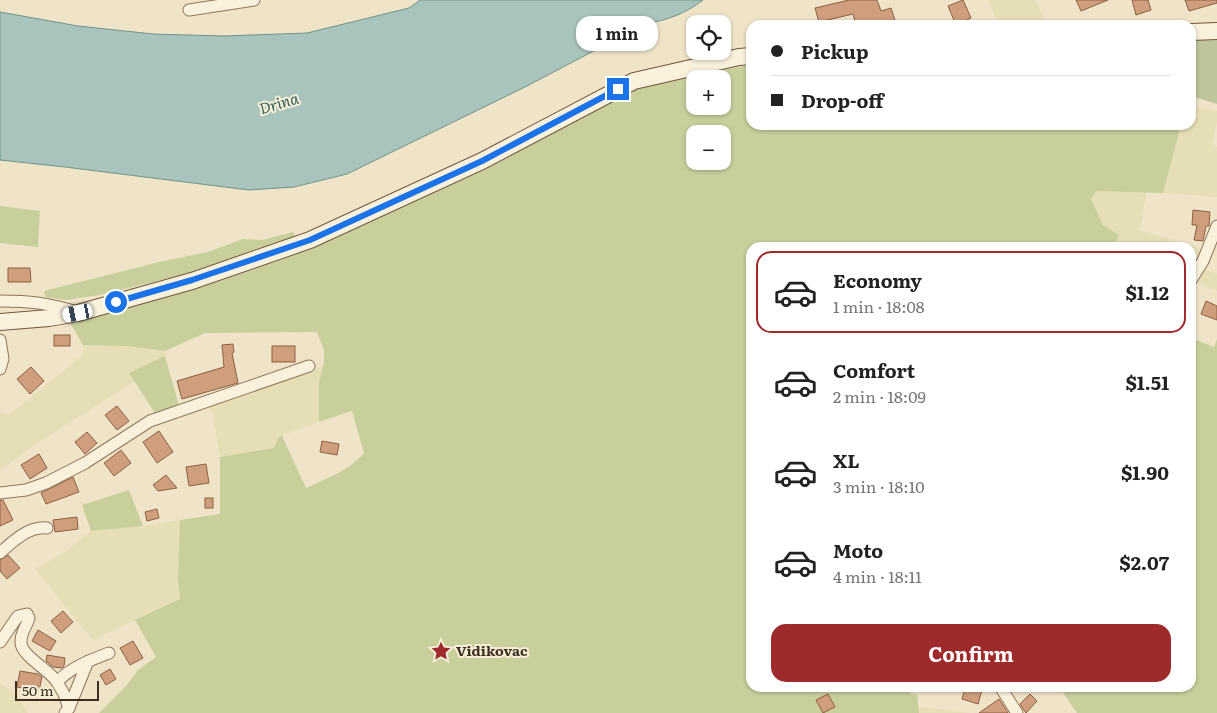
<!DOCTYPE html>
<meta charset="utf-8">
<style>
body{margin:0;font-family:Literata,serif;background:#f6f6f6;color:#222;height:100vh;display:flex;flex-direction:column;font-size:19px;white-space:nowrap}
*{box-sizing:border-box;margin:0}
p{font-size:16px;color:#767676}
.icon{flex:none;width:28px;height:28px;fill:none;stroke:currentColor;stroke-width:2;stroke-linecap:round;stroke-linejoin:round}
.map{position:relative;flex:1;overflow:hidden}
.sheet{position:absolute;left:746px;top:242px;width:450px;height:450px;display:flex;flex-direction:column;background:#fff;border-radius:15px;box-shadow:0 1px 4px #0004}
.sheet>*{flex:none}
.hud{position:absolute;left:746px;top:20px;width:450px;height:110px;border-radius:15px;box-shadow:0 1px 4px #0004;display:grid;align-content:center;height:110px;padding:0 25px;background:#fff}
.tools{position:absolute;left:686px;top:15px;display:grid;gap:10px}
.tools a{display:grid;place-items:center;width:45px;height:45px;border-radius:10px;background:#fff;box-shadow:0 1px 4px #0004;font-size:25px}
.scale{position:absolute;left:15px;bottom:12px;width:84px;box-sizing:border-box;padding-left:5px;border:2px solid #3d2e20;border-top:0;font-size:14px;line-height:18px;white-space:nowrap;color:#3d2e20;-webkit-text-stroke:4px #f7eed8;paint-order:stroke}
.end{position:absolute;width:22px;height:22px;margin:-11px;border:6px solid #1a73e8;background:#fff;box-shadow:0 0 0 2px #fff}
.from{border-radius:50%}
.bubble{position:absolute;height:35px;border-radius:15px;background:#fff;box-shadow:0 1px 4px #0004;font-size:16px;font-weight:700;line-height:35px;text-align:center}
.car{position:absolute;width:15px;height:30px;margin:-15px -8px;border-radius:6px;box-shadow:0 0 4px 1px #0007;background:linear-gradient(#fff 24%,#345 0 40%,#fff 0 76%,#345 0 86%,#fff 0)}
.hud b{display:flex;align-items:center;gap:18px;height:48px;font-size:19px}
.hud b+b{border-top:1px solid #e0e0e0}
.hud i{width:12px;height:12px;background:#222}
ul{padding:9px 0 0;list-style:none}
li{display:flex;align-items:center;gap:15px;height:82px;margin:0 10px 8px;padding:0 15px;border:2px solid transparent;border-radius:15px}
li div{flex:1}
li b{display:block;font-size:19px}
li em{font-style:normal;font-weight:700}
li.on{border-color:#9e2a2b}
li>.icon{width:45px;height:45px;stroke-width:1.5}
.cta{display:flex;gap:10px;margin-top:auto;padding:10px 25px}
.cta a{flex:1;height:58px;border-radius:15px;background:#9e2a2b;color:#fff;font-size:20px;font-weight:700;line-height:58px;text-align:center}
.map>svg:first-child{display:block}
.farmland{fill:#e6deb5}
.green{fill:#c9cf9b;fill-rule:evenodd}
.cemetery{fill:#bfc49a}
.water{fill:#a9c4bc;stroke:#6f938a}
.building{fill:#cf9f7d;stroke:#8d5f41}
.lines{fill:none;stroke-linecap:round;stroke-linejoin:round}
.street-casing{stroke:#8d765c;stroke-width:13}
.secondary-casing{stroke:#6f573f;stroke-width:18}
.street{stroke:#faf1dc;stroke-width:11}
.secondary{stroke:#faf1dc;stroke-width:16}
.route{stroke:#1a73e8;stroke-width:6}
.labels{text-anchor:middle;stroke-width:4;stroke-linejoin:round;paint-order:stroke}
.poi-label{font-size:14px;font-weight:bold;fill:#3d2e20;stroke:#f7eed8;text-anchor:start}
.water-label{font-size:15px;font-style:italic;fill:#2f5d5a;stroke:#f7eed8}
</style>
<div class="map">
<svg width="1217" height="713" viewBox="0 0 1217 713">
<rect width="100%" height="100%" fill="#f0e4c8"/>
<!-- farmland -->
<g class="farmland">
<path d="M988,0H1035L1047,25H999Z"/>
<path d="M1191,106L1217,111V122L1212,145L1217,147V197L1163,193L1181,125H1191Z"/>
<path d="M1096,191H1147L1140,230L1204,250L1191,271V248L1113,247L1119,235L1103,225L1091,199Z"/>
<path d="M1204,268L1217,274V291L1196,281Z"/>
<path d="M83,345L128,346L165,351V356L129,373L134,382L34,445L0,470V412L9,415L84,354Z"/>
<path d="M323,366L319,383V422L278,437L274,448L220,457L213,415L209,404Z"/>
<path d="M180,520L178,578L180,599L93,640L35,569L63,553L91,531L143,526Z"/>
<path d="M0,684L14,692L28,713H0Z"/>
<path d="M919,707L970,713H919Z"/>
</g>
<!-- green -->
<g class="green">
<path d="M744,66H751V125H1181L1163,193L1096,191L1091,199L1103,225L1119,235L1113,247L751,248V688H907L911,694L917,695L919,713H99L127,685L137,671L156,657L135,620L180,599L178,578L180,520L220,514V457L274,448L278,438L282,436L306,488C327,478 349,471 364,453L352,411L319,422V383L324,362V350L317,332L205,333L165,351L128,346L83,345L70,323L135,305L311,248L487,169L638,87ZM695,79H722V106H695ZM695,134H722V161H695Z"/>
<path d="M0,206L40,211L38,247L0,243Z"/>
<path d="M293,232L296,237L189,273L100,295L66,300L45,297L44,291L159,262L208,252L243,239L263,240Z"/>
<path d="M1191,338L1214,347L1217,339V713H1077L1062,691L1065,688H1191Z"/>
<path d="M165,356L181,413L160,421L129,373Z"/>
<path d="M129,490L143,526L91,531L82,505Z"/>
</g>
<!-- cemetery -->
<path class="cemetery" d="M1217,38V104L1191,96V39Z"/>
<!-- water -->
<path class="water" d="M420,0H703C685,14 667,20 645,24L525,87L347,174L294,187L249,190L65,167L0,160V12L78,26L153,34L224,36L307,33L409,8Z"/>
<!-- building -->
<g class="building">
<path d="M849,0H877L881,11L891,8L895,20L875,25H856L853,14L819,22L815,8Z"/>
<path d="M963,0L971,18L956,25L948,6Z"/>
<path d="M1076,0H1108L1081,11Z"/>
<path d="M1132,0H1148L1151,10L1136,15Z"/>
<path d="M1185,0H1217V3L1189,11Z"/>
<path d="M1193,210L1210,212L1209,226H1206L1203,241L1194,240L1197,225H1192Z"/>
<path d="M8,268H30L31,282H8Z"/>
<path d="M1206,301L1217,306V320L1201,314Z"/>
<rect x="54" y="335" width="16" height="11"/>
<path d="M233,344L234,352L232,353L238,383L182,399L177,381L224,367L222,345Z"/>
<rect x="272" y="346" width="23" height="16"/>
<path d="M31,367L44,381L30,394L17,379Z"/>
<path d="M117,406L129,421L117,430L105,415Z"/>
<path d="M159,431L173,452L157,463L143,442Z"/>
<path d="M87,432L97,443L85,454L75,442Z"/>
<path d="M322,441L339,444L337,455L320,452Z"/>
<path d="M121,450L131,463L114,476L104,463Z"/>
<path d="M39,454L47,468L30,479L21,465Z"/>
<path d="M206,464L209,483L189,486L186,467Z"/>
<path d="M166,475L177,488L158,491L153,485Z"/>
<path d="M73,477L79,492L46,504L41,493Z"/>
<rect x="205" y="498" width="8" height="10"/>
<path d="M0,500H3L13,520L0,526Z"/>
<path d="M157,509L159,518L147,521L145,512Z"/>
<path d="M77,517L78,529L55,532L53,520Z"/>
<path d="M8,555L20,568L7,579L0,571V560Z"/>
<path d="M63,611L73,622L61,633L51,621Z"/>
<path d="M38,630L56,641L50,651L32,641Z"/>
<path d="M133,641L143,658L130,665L120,648Z"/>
<path d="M47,655L65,658L64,666L62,668L53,667L46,661Z"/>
<path d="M110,669L116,679L106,685L100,675Z"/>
<path d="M20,671L38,674L42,677L39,691L17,687Z"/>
<path d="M965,688L982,690L978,704L962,699Z"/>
<path d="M828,694L835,707L823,713L816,700Z"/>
<path d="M1030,694L1037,701L1026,713L1020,704Z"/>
<path d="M999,699L1008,713H979Z"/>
</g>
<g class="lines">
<defs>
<g id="street">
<path d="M189,10L254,0"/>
<path d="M1191,280L1203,261L1217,226"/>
<path d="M0,301C30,301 48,303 77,312"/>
<path d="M0,340L3,359L0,369"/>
<path d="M0,493L26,490L46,483L85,463L150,421L309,366"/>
<path d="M0,553C13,541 29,526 47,528"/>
<path d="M0,642L18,616L27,614L29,618C27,626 21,632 21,641C20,656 49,669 57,682C71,667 91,660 109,653"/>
<path d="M57,682L64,694L69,708"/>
<path d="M1001,688L1017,713"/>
<path d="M65,713L69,708L88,661"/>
</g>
<g id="secondary">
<path d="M1191,32L1217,31"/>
<path d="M0,322L49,318L78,313L192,281L310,240L482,161L634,81L739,57L751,56"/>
</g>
</defs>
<!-- street casing -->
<use href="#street" class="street-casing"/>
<!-- secondary casing -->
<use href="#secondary" class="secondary-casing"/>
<!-- street -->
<use href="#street" class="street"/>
<!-- secondary -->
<use href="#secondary" class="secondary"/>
</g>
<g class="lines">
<!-- route -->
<path class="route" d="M116,302L192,280L310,240L482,161L618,89"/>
</g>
<!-- icons -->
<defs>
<symbol id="sight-bare" viewBox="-9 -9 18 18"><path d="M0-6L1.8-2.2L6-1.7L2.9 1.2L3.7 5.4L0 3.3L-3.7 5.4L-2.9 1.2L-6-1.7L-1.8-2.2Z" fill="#9e2a2b" stroke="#f7eed8" stroke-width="2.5" paint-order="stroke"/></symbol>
</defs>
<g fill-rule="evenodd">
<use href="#sight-bare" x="427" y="637" width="28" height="28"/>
</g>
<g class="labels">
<!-- poi labels -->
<g class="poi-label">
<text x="456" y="656">Vidikovac</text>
</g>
<!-- water labels -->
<g class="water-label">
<text transform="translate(279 104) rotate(-17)" y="5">Drina</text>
</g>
</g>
</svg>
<div class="tools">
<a><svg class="icon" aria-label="locate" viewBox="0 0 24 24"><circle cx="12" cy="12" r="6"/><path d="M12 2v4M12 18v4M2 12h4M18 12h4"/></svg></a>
<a>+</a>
<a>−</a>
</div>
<div class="scale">50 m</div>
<i class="end from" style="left:116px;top:302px"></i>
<i class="end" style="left:618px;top:89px"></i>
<div class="bubble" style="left:576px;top:16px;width:82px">1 min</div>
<i class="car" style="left:78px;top:313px;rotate:259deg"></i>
<div class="hud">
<b><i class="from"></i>Pickup</b>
<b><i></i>Drop-off</b>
</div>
<section class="sheet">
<ul>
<li class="on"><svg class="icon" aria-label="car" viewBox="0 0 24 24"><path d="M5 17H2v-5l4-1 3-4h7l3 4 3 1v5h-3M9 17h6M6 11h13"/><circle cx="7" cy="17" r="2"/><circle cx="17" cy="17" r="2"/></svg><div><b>Economy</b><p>1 min · 18:08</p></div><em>$1.12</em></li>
<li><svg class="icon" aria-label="car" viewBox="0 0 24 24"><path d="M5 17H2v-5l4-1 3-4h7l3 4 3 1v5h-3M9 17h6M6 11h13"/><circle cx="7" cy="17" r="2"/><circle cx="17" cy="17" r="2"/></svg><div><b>Comfort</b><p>2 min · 18:09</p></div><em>$1.51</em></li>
<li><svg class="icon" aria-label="car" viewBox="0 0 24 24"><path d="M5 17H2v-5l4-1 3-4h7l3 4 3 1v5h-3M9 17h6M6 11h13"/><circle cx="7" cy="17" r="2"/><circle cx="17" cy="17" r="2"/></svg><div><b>XL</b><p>3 min · 18:10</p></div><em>$1.90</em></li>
<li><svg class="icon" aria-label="car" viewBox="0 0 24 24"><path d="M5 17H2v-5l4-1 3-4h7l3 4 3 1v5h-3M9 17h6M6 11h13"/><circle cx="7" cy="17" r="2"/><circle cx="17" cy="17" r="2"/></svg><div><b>Moto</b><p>4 min · 18:11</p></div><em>$2.07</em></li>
</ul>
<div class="cta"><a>Confirm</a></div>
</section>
</div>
